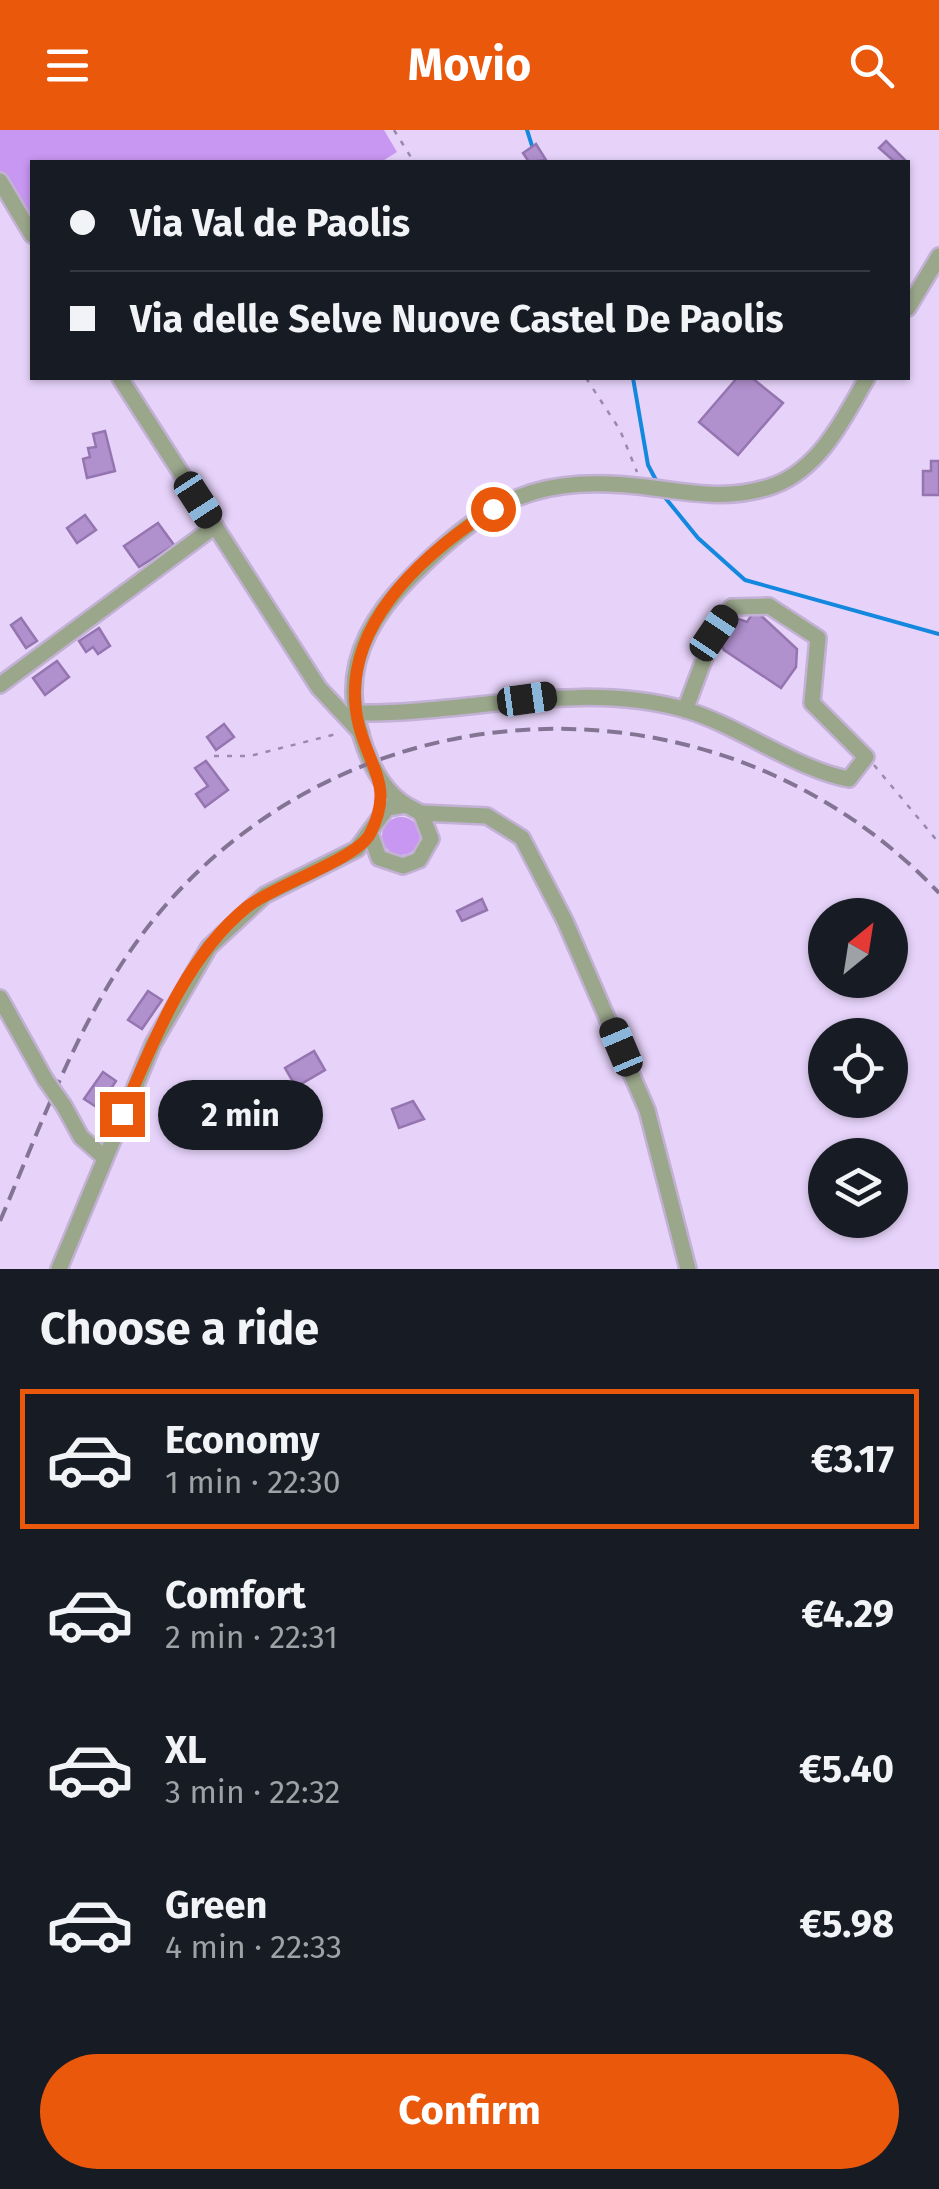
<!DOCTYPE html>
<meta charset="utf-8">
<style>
body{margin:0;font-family:"Fira Sans",sans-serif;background:#242831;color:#f1f3f6;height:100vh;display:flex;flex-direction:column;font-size:38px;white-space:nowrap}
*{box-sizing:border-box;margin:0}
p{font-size:32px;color:#9ea1a6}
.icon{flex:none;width:55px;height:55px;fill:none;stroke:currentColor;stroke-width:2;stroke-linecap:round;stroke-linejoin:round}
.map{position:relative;height:1139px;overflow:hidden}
.details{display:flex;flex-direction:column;background:#171b24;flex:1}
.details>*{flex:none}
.top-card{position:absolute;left:30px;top:30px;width:880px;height:220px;border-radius:0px;box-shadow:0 2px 8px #0004;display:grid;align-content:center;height:220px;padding:0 40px;background:#171b24}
.needle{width:65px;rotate:30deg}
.fabs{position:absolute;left:808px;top:768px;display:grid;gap:20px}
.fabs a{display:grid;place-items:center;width:100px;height:100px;border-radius:50%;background:#171b24;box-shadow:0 2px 8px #0004;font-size:50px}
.end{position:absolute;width:45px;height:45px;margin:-22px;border:12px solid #ea580c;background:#fff;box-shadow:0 0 0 5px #fff}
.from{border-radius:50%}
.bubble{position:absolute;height:70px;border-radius:35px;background:#171b24;box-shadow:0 2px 8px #0004;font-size:32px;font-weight:700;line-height:70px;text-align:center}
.car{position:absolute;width:30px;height:60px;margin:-30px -15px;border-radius:12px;box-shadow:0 0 8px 2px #0007;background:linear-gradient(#222 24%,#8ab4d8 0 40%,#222 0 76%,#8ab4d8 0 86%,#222 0)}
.top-card b{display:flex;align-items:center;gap:35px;height:95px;font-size:38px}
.top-card b+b{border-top:2px solid #363941}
.top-card i{width:25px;height:25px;background:#f1f3f6}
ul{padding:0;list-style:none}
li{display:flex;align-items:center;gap:30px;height:140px;margin:0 20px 15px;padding:0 20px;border:5px solid transparent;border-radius:0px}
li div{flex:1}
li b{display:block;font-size:38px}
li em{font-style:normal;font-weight:700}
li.selected{border-color:#ea580c}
li>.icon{width:90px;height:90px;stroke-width:1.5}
h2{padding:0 40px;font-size:45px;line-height:120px}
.primary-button{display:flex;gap:20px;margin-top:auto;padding:20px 40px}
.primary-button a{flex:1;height:115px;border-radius:60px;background:#ea580c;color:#fff;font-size:40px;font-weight:700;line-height:115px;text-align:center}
header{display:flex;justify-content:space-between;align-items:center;height:130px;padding:0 40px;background:#ea580c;color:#fff;font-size:45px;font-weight:700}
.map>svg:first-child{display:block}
.green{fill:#c897f1}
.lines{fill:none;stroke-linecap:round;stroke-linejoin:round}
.stream{stroke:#1488de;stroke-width:4}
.building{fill:#b090cd;stroke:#9475b0;stroke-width:2.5}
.minor-casing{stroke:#c3b1d5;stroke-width:20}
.path{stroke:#9a8aaa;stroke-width:2.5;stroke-dasharray:5 8;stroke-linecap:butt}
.minor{stroke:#9aa78b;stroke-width:15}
.rail{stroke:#847493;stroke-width:4;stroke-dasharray:15 8;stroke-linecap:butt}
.minor-bridge-casing{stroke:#c3b1d5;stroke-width:20;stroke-linecap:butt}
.minor-bridge{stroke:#9aa78b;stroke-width:15}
.route{stroke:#ea580c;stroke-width:12}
</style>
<header><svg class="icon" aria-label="menu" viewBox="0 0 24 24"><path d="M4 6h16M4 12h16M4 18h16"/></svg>Movio<svg class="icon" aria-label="search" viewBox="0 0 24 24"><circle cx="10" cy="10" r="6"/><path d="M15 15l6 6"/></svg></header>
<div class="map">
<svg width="939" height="1139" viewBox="0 0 939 1139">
<rect width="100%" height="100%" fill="#e7d3fa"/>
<!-- green -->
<g class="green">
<path d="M0,0H384L397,22L381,32H32V102L0,49Z"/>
<circle cx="401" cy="706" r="19"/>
</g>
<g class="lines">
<!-- stream -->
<g class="stream">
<path d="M527,0L533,19"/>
<path d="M633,248L648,335L657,352"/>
<path d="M663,365L698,408L745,450L939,504"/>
</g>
</g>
<!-- building -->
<g class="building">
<path d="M886,11L906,31L905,32H895L879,18Z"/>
<path d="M536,14L546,30L529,32L523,23Z"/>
<path d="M737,248H752L783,273L738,325L699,292Z"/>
<path d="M105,301L115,341L87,348L83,329L90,327L88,318L96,317L93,304Z"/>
<path d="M931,331H939V365H923V341H931Z"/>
<path d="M85,385L96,400L77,413L67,398Z"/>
<path d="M158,393L174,415L139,437L124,416Z"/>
<path d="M755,480L797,519L796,537L781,558L724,520L718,510L726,492L736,488L747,492Z"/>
<path d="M21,488L37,511L26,518L11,495Z"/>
<path d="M99,498L110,516L98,524L93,517L86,522L79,511Z"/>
<path d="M57,531L69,547L45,565L33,548Z"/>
<path d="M224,594L234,607L216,620L207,607Z"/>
<path d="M206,631L228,660L205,677L196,664L208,656L195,638Z"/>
<path d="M482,769L487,780L462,791L457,781Z"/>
<path d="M148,861L162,870L142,899L128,890Z"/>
<path d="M314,921L325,940L296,957L285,938Z"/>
<path d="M103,942L116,951L98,978L84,969Z"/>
<path d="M413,971L424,989L399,998L392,979Z"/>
</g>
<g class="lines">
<defs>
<g id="minor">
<path d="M0,51L32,105"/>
<path d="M908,178L939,126"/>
<path d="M120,248L319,558L361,603"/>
<path d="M0,555L215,396"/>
<path d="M356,583C466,585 577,549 686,580C740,596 797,640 849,649L866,627L812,573L818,508L769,476L732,477L714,503L685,580"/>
<path d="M406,675C375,656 360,611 355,577C348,526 376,482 410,448C490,367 540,343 654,358C696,364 734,370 775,355C821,337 844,288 867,248"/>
<path d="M421,683L487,686L522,708L565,791L647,980L688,1139"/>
<path d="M0,868L45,949"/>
<path d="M64,976L81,1007L104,1027"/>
<path d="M59,1139L153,914L209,817L265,765L357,719L387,678L406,675L421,683L431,709L419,730L403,736L379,728L370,703"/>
</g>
</defs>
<!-- minor casing -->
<use href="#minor" class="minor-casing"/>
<!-- path -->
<g class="path">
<path d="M394,0L414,32"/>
<path d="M586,248L620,300L637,342"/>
<path d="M214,626H250L340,603"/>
<path d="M874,635L939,713"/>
</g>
<!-- minor -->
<use href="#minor" class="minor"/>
<!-- rail -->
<path class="rail" d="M0,1091C47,982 86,867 165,776C368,544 728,540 939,763"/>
<defs>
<path id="minor-bridge" d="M45,949L64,976"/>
</defs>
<!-- minor-bridge casing -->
<use href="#minor-bridge" class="minor-bridge-casing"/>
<!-- minor-bridge -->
<use href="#minor-bridge" class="minor-bridge"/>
</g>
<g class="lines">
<!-- route -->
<path class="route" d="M122,984C153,913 185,827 247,777C275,755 357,729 370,704C394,656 371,641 359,596C335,501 421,425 493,379"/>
</g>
</svg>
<div class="fabs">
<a><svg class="needle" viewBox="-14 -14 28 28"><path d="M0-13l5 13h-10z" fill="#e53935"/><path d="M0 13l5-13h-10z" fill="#9ea1a6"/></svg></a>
<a><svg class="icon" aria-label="locate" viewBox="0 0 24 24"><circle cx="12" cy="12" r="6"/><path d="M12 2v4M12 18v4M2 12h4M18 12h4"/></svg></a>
<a><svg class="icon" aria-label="layers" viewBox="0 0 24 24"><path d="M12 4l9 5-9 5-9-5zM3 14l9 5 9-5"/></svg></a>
</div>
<i class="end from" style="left:493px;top:379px"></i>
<i class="end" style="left:122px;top:984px"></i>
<div class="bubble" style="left:158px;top:950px;width:165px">2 min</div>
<i class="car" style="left:198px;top:370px;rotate:147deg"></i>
<i class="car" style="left:714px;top:503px;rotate:34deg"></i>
<i class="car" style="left:527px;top:569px;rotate:82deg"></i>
<i class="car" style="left:621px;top:917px;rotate:337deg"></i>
<div class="top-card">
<b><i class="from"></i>Via Val de Paolis</b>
<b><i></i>Via delle Selve Nuove Castel De Paolis</b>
</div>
</div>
<section class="details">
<h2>Choose a ride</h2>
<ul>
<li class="selected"><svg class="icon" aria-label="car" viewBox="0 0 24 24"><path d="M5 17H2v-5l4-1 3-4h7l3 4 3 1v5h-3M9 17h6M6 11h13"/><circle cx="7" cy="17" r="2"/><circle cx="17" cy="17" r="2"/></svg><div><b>Economy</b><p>1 min · 22:30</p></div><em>€3.17</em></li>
<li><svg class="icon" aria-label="car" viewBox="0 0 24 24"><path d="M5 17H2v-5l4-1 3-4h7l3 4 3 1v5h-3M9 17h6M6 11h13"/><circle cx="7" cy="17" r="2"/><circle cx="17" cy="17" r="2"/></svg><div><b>Comfort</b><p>2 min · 22:31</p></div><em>€4.29</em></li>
<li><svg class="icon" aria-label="car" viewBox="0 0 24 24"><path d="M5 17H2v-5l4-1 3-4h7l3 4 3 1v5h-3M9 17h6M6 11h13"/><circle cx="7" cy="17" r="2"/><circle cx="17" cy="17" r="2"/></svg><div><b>XL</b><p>3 min · 22:32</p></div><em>€5.40</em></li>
<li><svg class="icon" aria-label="car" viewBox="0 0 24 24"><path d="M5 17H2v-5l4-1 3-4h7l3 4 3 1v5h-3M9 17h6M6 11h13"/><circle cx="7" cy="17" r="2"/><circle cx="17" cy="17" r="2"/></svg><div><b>Green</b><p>4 min · 22:33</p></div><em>€5.98</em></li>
</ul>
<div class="primary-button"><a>Confirm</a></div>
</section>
